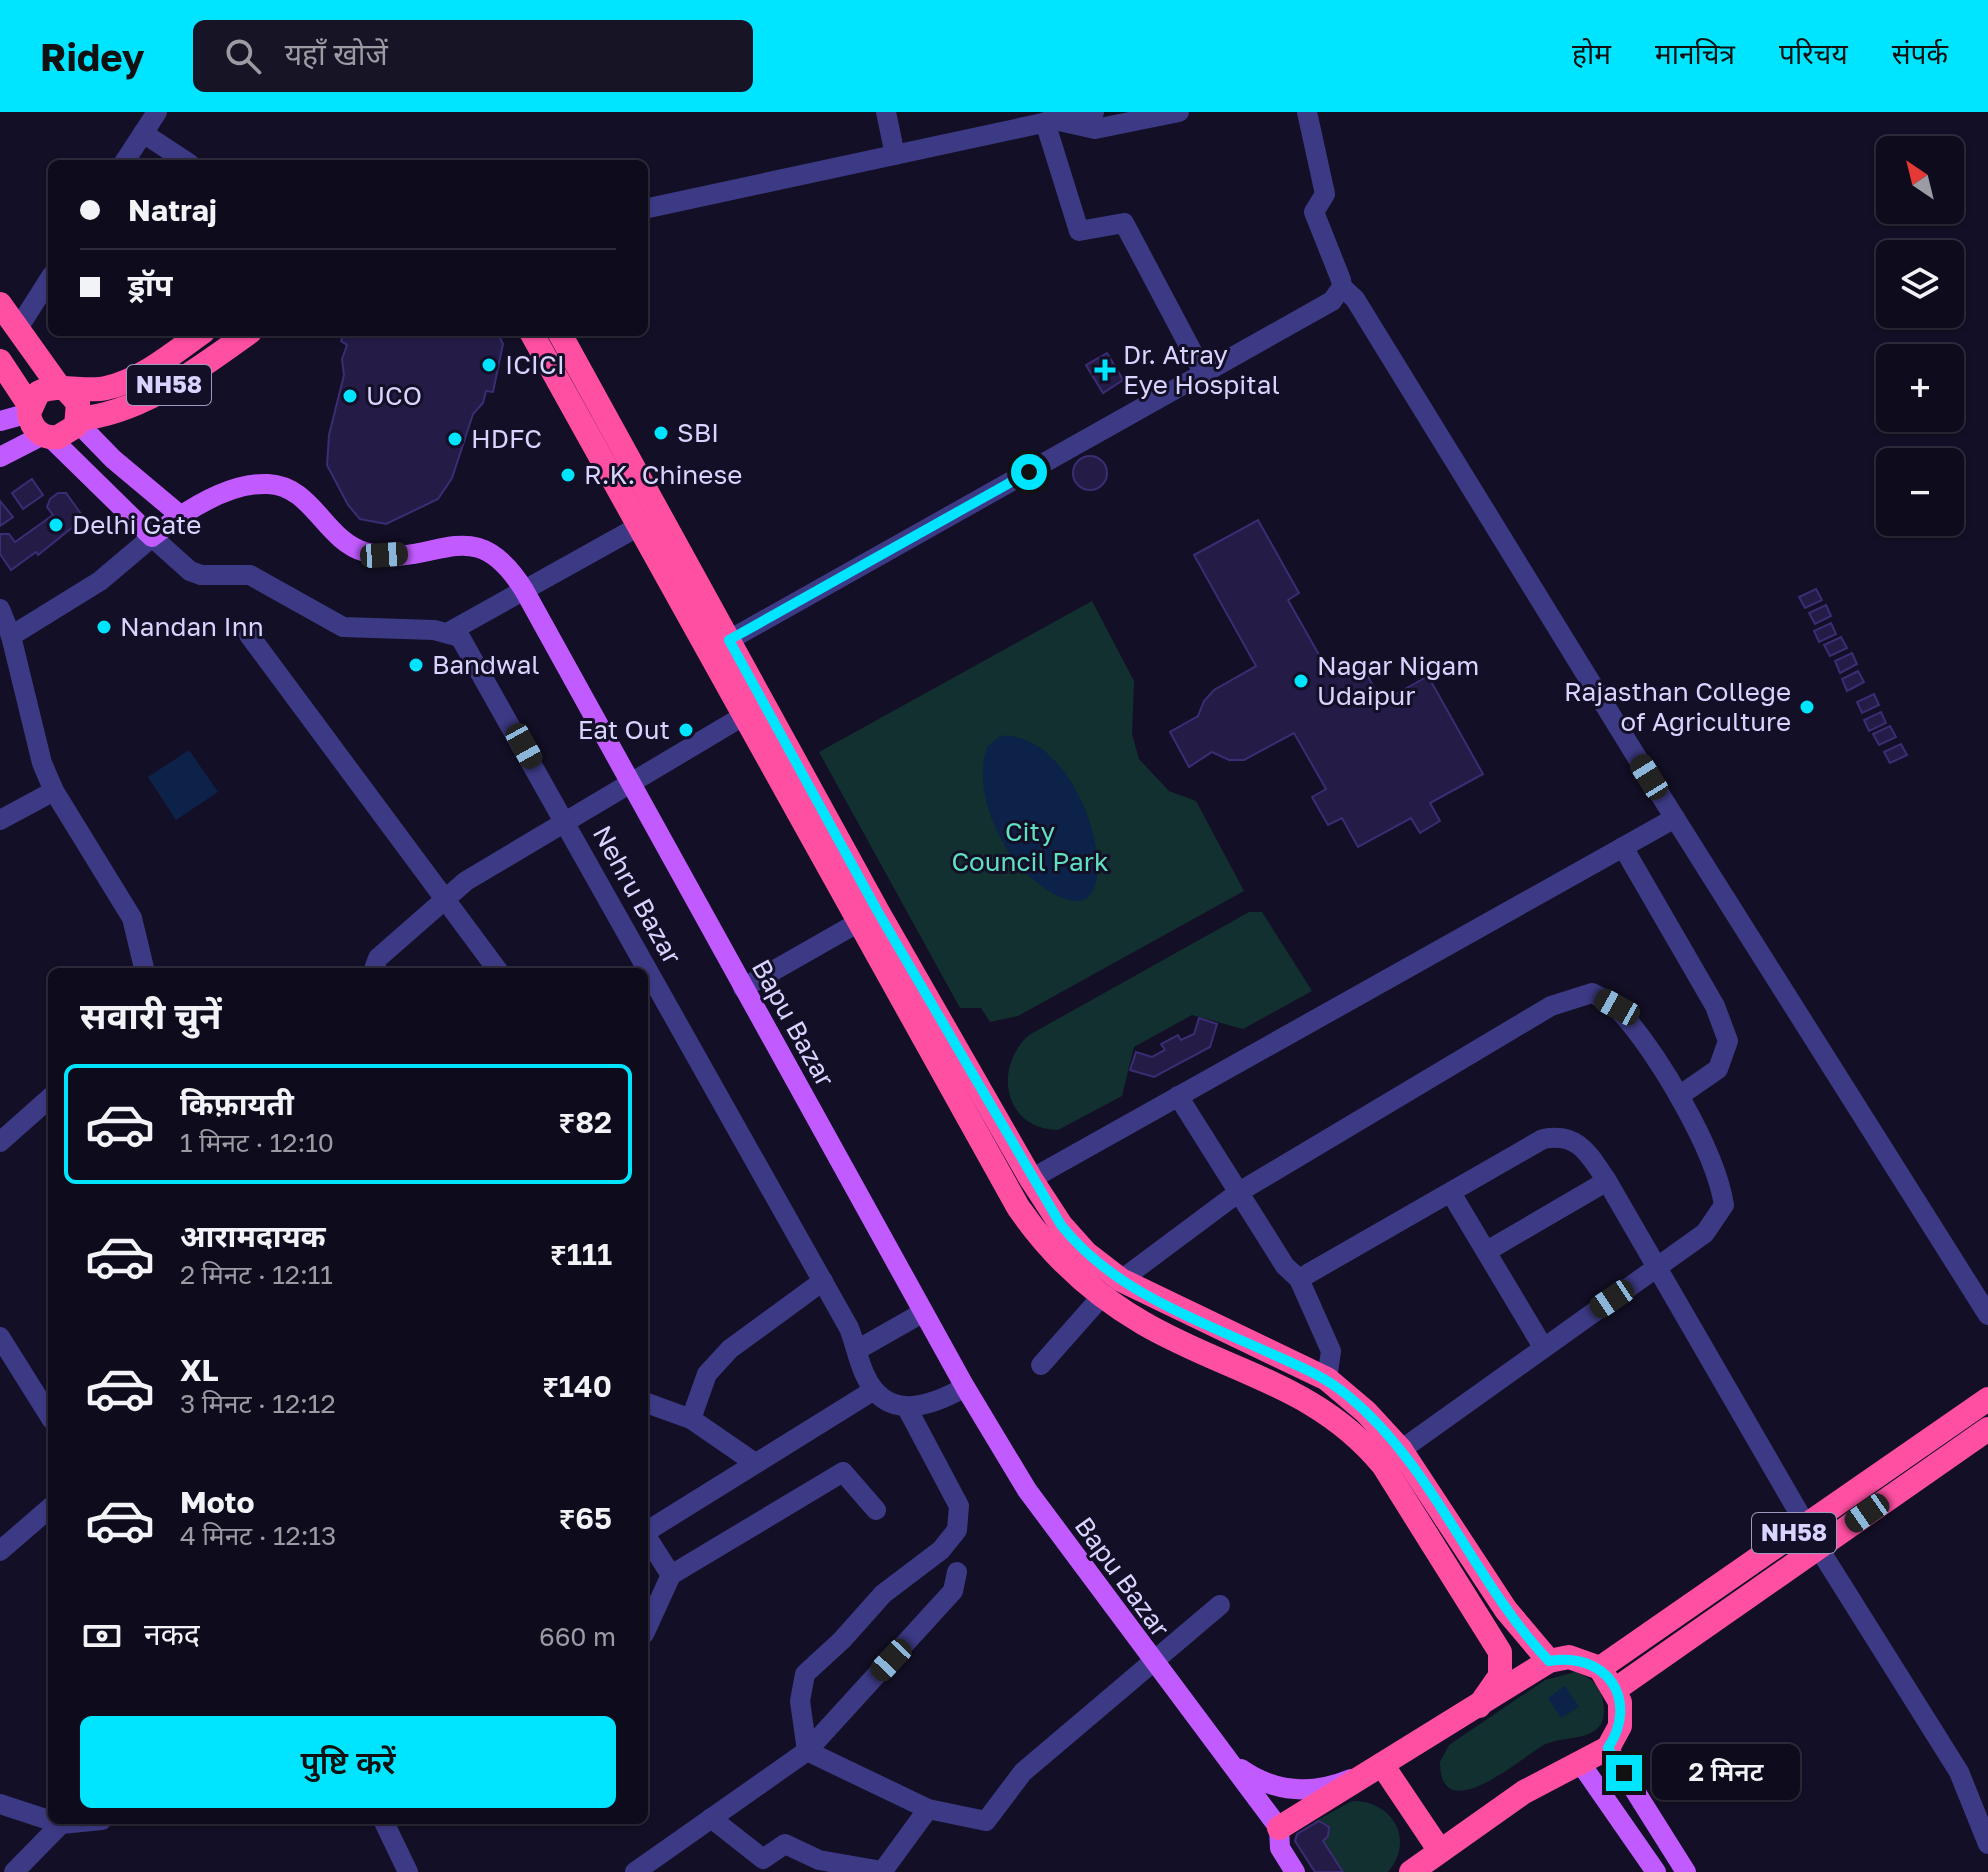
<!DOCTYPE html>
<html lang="hi">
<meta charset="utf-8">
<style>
body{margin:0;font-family:"Golos Text","Noto Sans Devanagari",sans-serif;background:#171425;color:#f1f3f6;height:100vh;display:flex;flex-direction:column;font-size:30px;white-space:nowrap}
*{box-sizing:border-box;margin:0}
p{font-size:26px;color:#9b9ba3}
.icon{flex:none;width:44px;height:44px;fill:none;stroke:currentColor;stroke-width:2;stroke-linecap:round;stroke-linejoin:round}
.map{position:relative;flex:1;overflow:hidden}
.details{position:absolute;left:48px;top:856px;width:600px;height:856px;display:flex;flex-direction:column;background:#0e0b1c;border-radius:12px;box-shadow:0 2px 6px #0004,0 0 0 2px #2e2b3b}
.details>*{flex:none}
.top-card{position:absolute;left:48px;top:48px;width:600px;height:176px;border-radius:12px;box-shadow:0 2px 6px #0004,0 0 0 2px #2e2b3b;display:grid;align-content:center;height:176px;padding:0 32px;background:#0e0b1c}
.needle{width:52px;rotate:325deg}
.fabs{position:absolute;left:1876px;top:24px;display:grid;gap:16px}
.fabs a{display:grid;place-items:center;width:88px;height:88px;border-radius:12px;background:#0e0b1c;box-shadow:0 2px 6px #0004,0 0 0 2px #2e2b3b;font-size:40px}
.end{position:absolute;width:36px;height:36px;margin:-18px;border:10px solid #00e5ff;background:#111;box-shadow:0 0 0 4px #111}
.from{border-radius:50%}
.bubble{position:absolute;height:56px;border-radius:12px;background:#0e0b1c;box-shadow:0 2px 6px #0004,0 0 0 2px #2e2b3b;font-size:26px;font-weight:600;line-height:56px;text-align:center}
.car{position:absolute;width:24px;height:48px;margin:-24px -12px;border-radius:10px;box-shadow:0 0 6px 2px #0007;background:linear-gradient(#222 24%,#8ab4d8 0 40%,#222 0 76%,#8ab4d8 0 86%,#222 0)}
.top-card b{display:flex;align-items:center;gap:28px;height:76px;font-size:30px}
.top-card b+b{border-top:2px solid #2e2b3b}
.top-card i{width:20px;height:20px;background:#f1f3f6}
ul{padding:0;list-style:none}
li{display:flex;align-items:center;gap:24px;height:120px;margin:0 16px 12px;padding:0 16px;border:4px solid transparent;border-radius:12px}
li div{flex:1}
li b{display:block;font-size:30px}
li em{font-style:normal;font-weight:600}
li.on{border-color:#00e5ff}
li>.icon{width:72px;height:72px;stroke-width:1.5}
h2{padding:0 32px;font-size:36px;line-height:96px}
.pay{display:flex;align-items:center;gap:20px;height:88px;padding:0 32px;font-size:30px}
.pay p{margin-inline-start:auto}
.cta{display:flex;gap:16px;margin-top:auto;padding:16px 32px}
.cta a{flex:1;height:92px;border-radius:12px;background:#00e5ff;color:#111;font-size:32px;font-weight:600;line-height:92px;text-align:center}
header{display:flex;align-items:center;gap:48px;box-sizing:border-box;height:112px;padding:0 40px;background:#00e5ff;color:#111}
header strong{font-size:38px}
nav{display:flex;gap:44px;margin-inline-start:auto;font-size:28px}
.search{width:560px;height:72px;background:#171425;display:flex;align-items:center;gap:20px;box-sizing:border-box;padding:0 28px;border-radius:12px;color:#9b9ba3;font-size:30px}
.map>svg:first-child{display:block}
.green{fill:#12302f}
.water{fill:#0c2248}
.building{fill:#241b47;stroke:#3b2d73;stroke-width:2}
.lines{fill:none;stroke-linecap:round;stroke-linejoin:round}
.minor{stroke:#3d3a85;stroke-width:20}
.major{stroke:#c25bff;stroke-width:20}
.highway{stroke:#ff4fa3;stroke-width:24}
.route{stroke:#00e5ff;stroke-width:10}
.poi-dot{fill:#00e5ff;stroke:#130f26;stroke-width:3}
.labels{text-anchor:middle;stroke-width:6;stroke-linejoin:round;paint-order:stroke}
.shield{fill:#130f26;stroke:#9e99be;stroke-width:2}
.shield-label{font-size:24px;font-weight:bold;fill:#d9d4ff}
.poi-label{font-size:26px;fill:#d9d4ff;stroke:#130f26;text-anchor:start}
.park-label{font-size:26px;fill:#5fe0c0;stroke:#130f26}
.street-label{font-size:26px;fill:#d9d4ff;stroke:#130f26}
</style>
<header>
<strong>Ridey</strong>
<div class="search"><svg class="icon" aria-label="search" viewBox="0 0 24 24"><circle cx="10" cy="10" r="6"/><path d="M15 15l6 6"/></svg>यहाँ खोजें</div>
<nav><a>होम</a><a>मानचित्र</a><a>परिचय</a><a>संपर्क</a></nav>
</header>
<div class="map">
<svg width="1988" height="1760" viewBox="0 0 1988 1760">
<rect width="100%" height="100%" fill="#130f26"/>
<!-- green -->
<g class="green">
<path d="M1092,489L1134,569L1132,622L1139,647L1169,679L1196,689L1244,779L1018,904L990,910L981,896H960L819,640Z"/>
<path d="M1249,800H1262L1312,879L1243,917L1192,903L1134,935L1122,984L1058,1018C1003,1017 993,955 1029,923Z"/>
<path d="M1575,1560C1590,1565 1600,1572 1603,1589C1611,1634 1566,1621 1544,1633C1523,1644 1440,1719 1440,1650L1449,1633L1545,1568Z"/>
<path d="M1352,1689C1392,1688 1416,1728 1388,1760H1343L1323,1729L1329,1722L1327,1713L1314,1710Z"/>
</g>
<!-- water -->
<g class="water">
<path d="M1000,624C1088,616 1137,824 1058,784C1036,773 1017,755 1005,734C988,705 976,668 987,635Z"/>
<path d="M189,638L218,680L176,708L148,665Z"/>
<path d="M1565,1574L1579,1595L1561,1606L1548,1586Z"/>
</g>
<!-- building -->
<g class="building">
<path d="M344,220H497L503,232L493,280L486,279L483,291L473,302L452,366L438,387L386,412L360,407L348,393L327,353L329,323L344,263L342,247L347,233L341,229Z"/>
<path d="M1107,241L1123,268L1103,281L1086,253Z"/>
<circle cx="1090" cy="361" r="17"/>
<path d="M32,367L43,383L23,397L12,381Z"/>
<path d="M58,381H66L84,406L38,443L36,440L11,458L0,442V422H9L15,430L53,403L47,395L50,387Z"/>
<path d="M0,389L13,405L0,414Z"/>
<path d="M1258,408L1299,481L1288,488L1331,564L1359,548L1382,590L1428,564L1483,662L1430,691L1440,709L1420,721L1411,706L1358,735L1342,706L1328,713L1312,685L1326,677L1294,621L1244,648H1229L1212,640L1189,655L1170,620L1198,604L1204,589L1214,578L1256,554L1194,443Z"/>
<path d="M1816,477L1822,488L1805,496L1799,485Z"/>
<path d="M1826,493L1831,504L1815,512L1809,501Z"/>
<path d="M1831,511L1836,522L1819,530L1814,519Z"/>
<path d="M1841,525L1847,536L1830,544L1824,533Z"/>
<path d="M1852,541L1857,552L1840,561L1835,549Z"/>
<path d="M1858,559L1864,570L1847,579L1842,567Z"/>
<path d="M1874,582L1879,593L1862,601L1857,590Z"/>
<path d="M1881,600L1886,611L1869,619L1864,608Z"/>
<path d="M1890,614L1896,625L1879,633L1873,622Z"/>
<path d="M1901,632L1907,643L1890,651L1884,640Z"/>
<path d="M1199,906L1217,912L1210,935L1154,965L1130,958L1136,940L1152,945L1165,938L1161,932L1178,923L1181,928L1194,922Z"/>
<path d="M1319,1709L1329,1715L1328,1724L1323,1729L1343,1760H1315L1295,1729L1297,1722Z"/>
</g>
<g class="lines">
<!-- minor -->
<g class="minor">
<path d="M886,0L895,43"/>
<path d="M1059,9L1095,17L1179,0"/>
<path d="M1045,10L1079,119L1124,111L1204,262"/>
<path d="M143,21L190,52"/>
<path d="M123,52L157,0"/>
<path d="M644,97L1094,0"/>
<path d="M1342,175L1355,187L1649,665L1988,1203"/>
<path d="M17,218L52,163"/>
<path d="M0,497L11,524"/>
<path d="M449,520L641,413"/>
<path d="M249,523L499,860"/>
<path d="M729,528L1332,189L1342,175L1341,168L1314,100L1325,82L1307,0"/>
<path d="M0,708L54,679"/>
<path d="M1623,735L1715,894L1728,929L1718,957L1679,984"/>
<path d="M145,860L132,806L54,679L42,651L11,524L100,469L152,425L190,459L201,463H250L343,515L434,518L460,525L849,1216C855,1231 858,1248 865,1263C886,1310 930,1295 965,1275"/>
<path d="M373,860L378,846L466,769L745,603"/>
<path d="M743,876L859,810"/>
<path d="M1178,984L1285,1154L1299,1167L1331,1239L1327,1267"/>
<path d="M0,1030L52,984"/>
<path d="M1031,1067L1675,706"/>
<path d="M1451,1081L1543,1235"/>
<path d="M1487,1139L1607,1069"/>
<path d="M1299,1167L1543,1027C1579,1020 1589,1043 1607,1069L1806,1413"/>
<path d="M1121,1168L1239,1080L1551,894L1592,881C1600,885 1612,890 1618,897C1657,940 1715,1036 1724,1093L1705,1121L1401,1338"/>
<path d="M0,1225L52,1308"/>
<path d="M857,1238L922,1201"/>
<path d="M1041,1253L1102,1184"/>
<path d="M644,1290L691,1307L755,1351"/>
<path d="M907,1296L959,1394L957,1418L941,1438L883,1482L842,1528L805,1562L800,1589L807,1639L953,1479L957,1460"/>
<path d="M691,1307L707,1262L730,1237L823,1169"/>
<path d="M644,1421L874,1278"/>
<path d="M644,1421L671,1463"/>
<path d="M1818,1435L1959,1660L1988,1732"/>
<path d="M0,1439L52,1394"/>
<path d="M644,1522L671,1463L843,1360L876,1398"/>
<path d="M0,1692L61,1712"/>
<path d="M711,1706L763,1747L785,1732L819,1748L882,1759"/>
<path d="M383,1708L408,1760"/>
<path d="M14,1760L61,1712L102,1708"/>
<path d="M635,1760L807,1639L928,1697L986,1709L1023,1660L1220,1493"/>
<path d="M882,1760L928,1697"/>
</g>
<!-- major -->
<g class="major">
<path d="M0,309L29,301"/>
<path d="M77,310L113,347L181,404"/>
<path d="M51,326L152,425C182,401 227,370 268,372C313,374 324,428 365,440C434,460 471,393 524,478L965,1275L1027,1378L1279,1716L1280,1736L1295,1760"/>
<path d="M0,345L43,323"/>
<path d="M1608,1636L1686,1760"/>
<path d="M1581,1652L1656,1760"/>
<path d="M1241,1657C1275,1681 1312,1683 1351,1667"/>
</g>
<!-- highway -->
<g class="highway">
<path d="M0,192L60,276"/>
<path d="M531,220L1018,1095C1051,1143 1093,1182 1143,1211C1229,1261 1316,1272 1383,1353L1500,1540V1564L1479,1594"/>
<path d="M559,220L878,800L1031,1067L1061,1113L1086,1141L1121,1168L1327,1267L1366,1300L1401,1338L1506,1498L1549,1549"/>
<path d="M0,249L29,293"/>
<path d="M67,279L78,291L76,314L58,325C42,327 31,317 29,301L38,281C57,270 84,281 106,276C142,268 173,241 203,220"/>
<path d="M78,307C143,301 199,256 250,220"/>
<path d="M1600,1556L1988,1287"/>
<path d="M1616,1577L1988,1317"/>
<path d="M1383,1654L1440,1739"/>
<path d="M1279,1716L1549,1549L1569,1545L1600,1556L1620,1590V1614L1608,1636L1524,1680L1411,1760"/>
</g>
</g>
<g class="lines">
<!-- route -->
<path class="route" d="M1029,360L729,528L878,800L1061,1113C1114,1180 1198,1208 1272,1242C1299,1254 1324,1264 1347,1283C1434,1354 1472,1468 1549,1549C1606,1539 1640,1587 1608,1636L1624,1661"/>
</g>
<!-- markers -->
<g class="poi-dot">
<circle cx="489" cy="253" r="8"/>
<path d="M1101 246h8v8h8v8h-8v8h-8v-8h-8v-8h8z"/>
<circle cx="350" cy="284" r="8"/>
<circle cx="661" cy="321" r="8"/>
<circle cx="455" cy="327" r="8"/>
<circle cx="568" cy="363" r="8"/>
<circle cx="56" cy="413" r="8"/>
<circle cx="104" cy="515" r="8"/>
<circle cx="416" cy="553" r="8"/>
<circle cx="1301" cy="569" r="8"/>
<circle cx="1807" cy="595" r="8"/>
<circle cx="686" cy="618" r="8"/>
</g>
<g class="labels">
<!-- shield labels -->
<g class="shield">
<rect x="127" y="253" width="84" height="40" rx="6"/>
<rect x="1752" y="1401" width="84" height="40" rx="6"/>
</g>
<g class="shield-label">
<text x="169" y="281">NH58</text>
<text x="1794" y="1429">NH58</text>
</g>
<!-- poi labels -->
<g class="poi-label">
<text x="1123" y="252">Dr. Atray<tspan x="1123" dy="30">Eye Hospital</tspan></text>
<text x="505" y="262">ICICI</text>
<text x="366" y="293">UCO</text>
<text x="677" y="330">SBI</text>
<text x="471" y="336">HDFC</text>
<text x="584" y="372">R.K. Chinese</text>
<text x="72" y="422">Delhi Gate</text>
<text x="120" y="524">Nandan Inn</text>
<text x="432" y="562">Bandwal</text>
<text x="1317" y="563">Nagar Nigam<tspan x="1317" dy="30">Udaipur</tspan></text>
<text x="1791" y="589" text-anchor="end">Rajasthan College<tspan x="1791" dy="30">of Agriculture</tspan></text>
<text x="670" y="627" text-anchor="end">Eat Out</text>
</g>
<!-- park labels -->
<g class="park-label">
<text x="1030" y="729">City<tspan x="1030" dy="30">Council Park</tspan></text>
</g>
<!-- street labels -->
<g class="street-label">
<text transform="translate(637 783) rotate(61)" y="9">Nehru Bazar</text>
<text transform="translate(793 911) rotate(61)" y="9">Bapu Bazar</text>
<text transform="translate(1122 1465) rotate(54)" y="9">Bapu Bazar</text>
</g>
</g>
</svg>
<div class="fabs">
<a><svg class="needle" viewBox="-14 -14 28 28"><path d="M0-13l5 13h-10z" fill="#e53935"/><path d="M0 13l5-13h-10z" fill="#9b9ba3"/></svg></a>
<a><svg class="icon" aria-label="layers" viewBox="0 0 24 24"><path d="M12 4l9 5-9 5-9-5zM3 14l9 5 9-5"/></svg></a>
<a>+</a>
<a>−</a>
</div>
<i class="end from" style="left:1029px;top:360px"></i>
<i class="end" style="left:1624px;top:1661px"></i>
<div class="bubble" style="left:1652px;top:1632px;width:148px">2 मिनट</div>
<i class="car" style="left:384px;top:443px;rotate:86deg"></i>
<i class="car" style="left:524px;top:634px;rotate:151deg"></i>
<i class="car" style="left:1649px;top:665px;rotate:328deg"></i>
<i class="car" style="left:1617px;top:895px;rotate:299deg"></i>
<i class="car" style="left:1612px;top:1187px;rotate:236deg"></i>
<i class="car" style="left:1867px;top:1401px;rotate:235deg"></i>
<i class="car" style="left:891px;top:1548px;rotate:223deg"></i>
<div class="top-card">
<b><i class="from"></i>Natraj</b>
<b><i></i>ड्रॉप</b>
</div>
<section class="details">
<h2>सवारी चुनें</h2>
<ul>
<li class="on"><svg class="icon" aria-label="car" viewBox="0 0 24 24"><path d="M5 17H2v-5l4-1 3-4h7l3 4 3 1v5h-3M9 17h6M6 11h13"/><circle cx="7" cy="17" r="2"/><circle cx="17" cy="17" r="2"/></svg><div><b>किफ़ायती</b><p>1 मिनट · 12:10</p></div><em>₹82</em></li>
<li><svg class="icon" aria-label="car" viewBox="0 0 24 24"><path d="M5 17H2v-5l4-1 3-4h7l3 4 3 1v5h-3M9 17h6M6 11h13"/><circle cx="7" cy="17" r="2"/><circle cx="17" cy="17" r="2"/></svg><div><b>आरामदायक</b><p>2 मिनट · 12:11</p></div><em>₹111</em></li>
<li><svg class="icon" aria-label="car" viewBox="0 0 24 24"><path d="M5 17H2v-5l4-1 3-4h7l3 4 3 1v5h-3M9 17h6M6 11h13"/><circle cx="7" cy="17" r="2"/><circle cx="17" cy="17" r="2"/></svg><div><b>XL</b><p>3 मिनट · 12:12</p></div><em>₹140</em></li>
<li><svg class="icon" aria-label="car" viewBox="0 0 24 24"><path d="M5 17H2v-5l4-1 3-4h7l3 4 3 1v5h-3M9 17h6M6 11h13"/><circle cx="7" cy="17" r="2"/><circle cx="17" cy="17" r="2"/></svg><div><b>Moto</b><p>4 मिनट · 12:13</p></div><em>₹65</em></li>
</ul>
<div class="pay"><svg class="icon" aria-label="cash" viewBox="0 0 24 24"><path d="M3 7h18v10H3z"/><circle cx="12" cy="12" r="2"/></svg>नकद<p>660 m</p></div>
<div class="cta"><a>पुष्टि करें</a></div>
</section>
</div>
